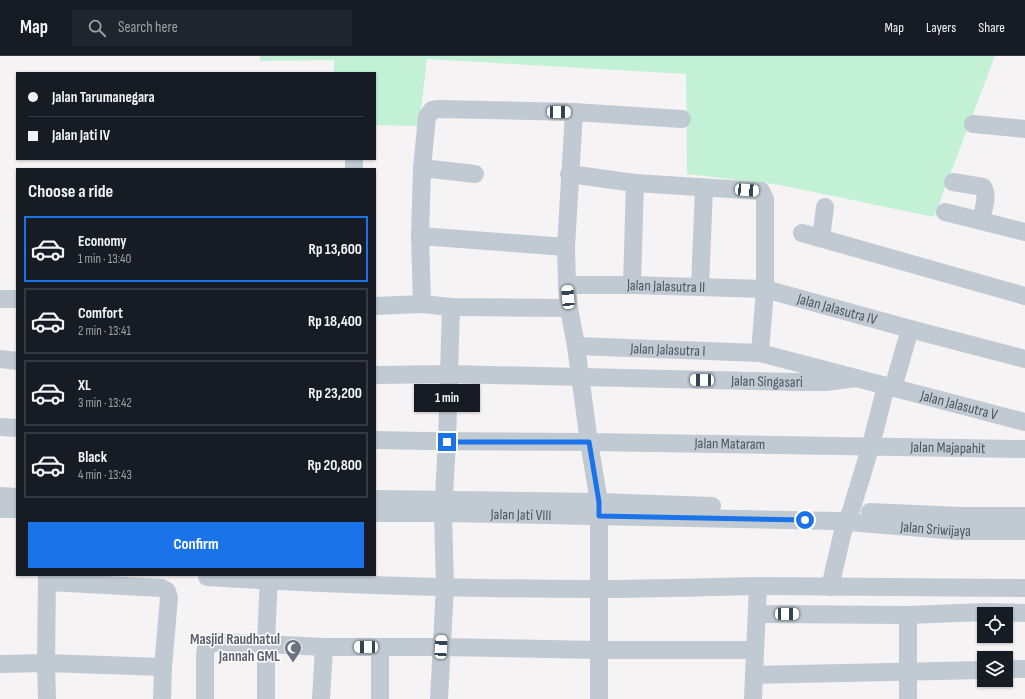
<!DOCTYPE html>
<meta charset="utf-8">
<style>
body{margin:0;font-family:"Sofia Sans Condensed",sans-serif;background:#20242c;color:#f1f3f6;height:100vh;display:flex;flex-direction:column;font-size:15px;white-space:nowrap}
*{box-sizing:border-box;margin:0}
p{font-size:13px;color:#9ea1a6}
.icon{flex:none;width:22px;height:22px;fill:none;stroke:currentColor;stroke-width:2;stroke-linecap:round;stroke-linejoin:round}
.map{position:relative;flex:1;overflow:hidden}
.sheet{position:absolute;left:16px;top:112px;width:360px;height:408px;display:flex;flex-direction:column;background:#171b24;border-radius:0px;box-shadow:0 1px 3px #0004}
.sheet>*{flex:none}
.guide{position:absolute;left:16px;top:16px;width:360px;height:88px;border-radius:0px;box-shadow:0 1px 3px #0004;display:grid;align-content:center;height:88px;padding:0 12px;background:#171b24}
.fabs{position:absolute;left:977px;top:551px;display:grid;gap:8px}
.fabs a{display:grid;place-items:center;width:36px;height:36px;border-radius:0px;background:#171b24;box-shadow:0 1px 3px #0004;font-size:20px}
.end{position:absolute;width:18px;height:18px;margin:-9px;border:5px solid #1a73e8;background:#fff;box-shadow:0 0 0 2px #fff}
.from{border-radius:50%}
.bubble{position:absolute;height:28px;border-radius:0px;background:#171b24;box-shadow:0 1px 3px #0004;font-size:13px;font-weight:700;line-height:28px;text-align:center}
.car{position:absolute;width:12px;height:24px;margin:-12px -6px;border-radius:5px;box-shadow:0 0 3px 1px #0007;background:linear-gradient(#fff 24%,#345 0 40%,#fff 0 76%,#345 0 86%,#fff 0)}
.guide b{display:flex;align-items:center;gap:14px;height:38px;font-size:15px}
.guide b+b{border-top:1px solid #363941}
.guide i{width:10px;height:10px;background:#f1f3f6}
ul{padding:0;list-style:none}
li{display:flex;align-items:center;gap:12px;height:66px;margin:0 8px 6px;padding:0 4px;border:2px solid #363941;border-radius:0px}
li div{flex:1}
li b{display:block;font-size:15px}
li em{font-style:normal;font-weight:700}
li.selected{border-color:#1a73e8}
li>.icon{width:36px;height:36px;stroke-width:1.5}
h2{padding:0 12px;font-size:18px;line-height:48px}
.primary-button{display:flex;gap:8px;margin-top:auto;padding:8px 12px}
.primary-button a{flex:1;height:46px;border-radius:0px;background:#1a73e8;color:#fff;font-size:16px;font-weight:700;line-height:46px;text-align:center}
header{display:flex;align-items:center;gap:24px;box-sizing:border-box;height:56px;padding:0 20px;background:#171b24;border-bottom:1px solid #363941}
header strong{font-size:19px}
nav{display:flex;gap:22px;margin-inline-start:auto;font-size:14px}
.search{width:280px;height:36px;background:#20242c;display:flex;align-items:center;gap:10px;box-sizing:border-box;padding:0 14px;border-radius:0px;color:#9ea1a6;font-size:15px}
.map>svg:first-child{display:block}
.green{fill:#c3f1d5}
.lines{fill:none;stroke-linecap:round;stroke-linejoin:round}
.minor{stroke:#c1cad2;stroke-width:18}
.route{stroke:#1a73e8;stroke-width:5}
.labels{text-anchor:middle;stroke-width:3;stroke-linejoin:round;paint-order:stroke}
.street-label{font-size:15px;fill:#4a5661;stroke:#fff}
.worship-label{font-size:15px;font-weight:bold;fill:#5b616d;stroke:#fff;text-anchor:end}
</style>
<header>
<strong>Map</strong>
<div class="search"><svg class="icon" aria-label="search" viewBox="0 0 24 24"><circle cx="10" cy="10" r="6"/><path d="M15 15l6 6"/></svg>Search here</div>
<nav><a>Map</a><a>Layers</a><a>Share</a></nav>
</header>
<div class="map">
<svg width="1025" height="643" viewBox="0 0 1025 643">
<rect width="100%" height="100%" fill="#f5f3f3"/>
<!-- green -->
<path class="green" d="M260,0H995L934,161L780,129L687,118L686,18L427,3L419,70L375,69V17H334V4L260,5Z"/>
<g class="lines">
<!-- minor -->
<g class="minor">
<path d="M574,56L566,191L567,229L569,252L576,290L589,386L599,446V643"/>
<path d="M973,68L1025,73"/>
<path d="M422,112L475,118"/>
<path d="M354,113V103"/>
<path d="M569,118L635,127L761,135L765,143V233L760,297"/>
<path d="M953,126L983,131C989,140 983,154 981,164"/>
<path d="M945,156L1025,176"/>
<path d="M802,177L1025,240"/>
<path d="M420,180L566,191"/>
<path d="M821,182L825,151"/>
<path id="s1" d="M567,229H632L765,233L910,273L1025,303"/>
<path d="M632,229L635,127"/>
<path d="M700,231L704,132"/>
<path d="M0,243H17"/>
<path d="M422,248L420,180L422,112L427,61L432,54L439,53L574,56L682,63"/>
<path d="M375,250L422,248L451,251L569,252"/>
<path id="s2" d="M576,290L760,297L1025,366"/>
<path d="M0,303L17,305"/>
<path id="s3" d="M375,319L450,318L795,326H826L856,322"/>
<path d="M893,332L910,273"/>
<path d="M0,371L17,372"/>
<path id="s4" d="M375,384C446,386 516,385 587,386C733,387 879,390 1025,393"/>
<path d="M0,440L17,441"/>
<path d="M375,443L599,446L712,450"/>
<path d="M0,453H17"/>
<path d="M870,456L960,460H1025"/>
<path id="s5" d="M375,457H443L836,465L958,475H1025"/>
<path d="M207,521C337,529 468,533 598,533C651,533 704,531 758,530L753,643"/>
<path d="M48,526L162,532L167,535L169,542L163,611L162,643"/>
<path d="M758,530L1025,532"/>
<path d="M830,531L843,475L851,455L871,389L886,330"/>
<path d="M757,558L908,559L986,556L1025,557"/>
<path d="M908,559V643"/>
<path d="M0,608L46,607L163,611"/>
<path d="M1006,613H1025"/>
<path d="M755,619L984,614"/>
<path d="M47,643L46,607L47,519"/>
<path d="M205,643V599L206,592L210,588L221,586L324,591H441L599,594H755"/>
<path d="M266,643V587L269,519"/>
<path d="M321,643L324,591"/>
<path d="M380,643V591"/>
<path d="M439,643L445,530L443,457L447,386L451,251"/>
</g>
</g>
<g class="lines">
<!-- route -->
<path class="route" d="M447,386H589L599,446V460L805,464"/>
</g>
<!-- icons -->
<defs>
<symbol id="mosque-pin" viewBox="-11 -11 22 30"><path d="M0 17L-7.5 6A9.5 9.5 0 1 1 7.5 6Z" fill="#6b7280" stroke="#fff"/><path d="M3.5-4.9A6 6 0 1 0 3.5 4.9A5 5 0 1 1 3.5-4.9Z" fill="#fff"/></symbol>
</defs>
<g fill-rule="evenodd">
<use href="#mosque-pin" x="283" y="582" width="20" height="27"/>
</g>
<g class="labels">
<!-- street labels -->
<g class="street-label">
<text dy="5" stroke="none"><textPath href="#s1" startOffset="99">Jalan Jalasutra II</textPath></text>
<text dy="5" stroke="none"><textPath href="#s1" startOffset="273">Jalan Jalasutra IV</textPath></text>
<text dy="5" stroke="none"><textPath href="#s2" startOffset="92">Jalan Jalasutra I</textPath></text>
<text dy="5" stroke="none"><textPath href="#s3" startOffset="392">Jalan Singasari</textPath></text>
<text dy="5" stroke="none"><textPath href="#s2" startOffset="390">Jalan Jalasutra V</textPath></text>
<text dy="5" stroke="none"><textPath href="#s4" startOffset="355">Jalan Mataram</textPath></text>
<text dy="5" stroke="none"><textPath href="#s4" startOffset="573">Jalan Majapahit</textPath></text>
<text dy="5" stroke="none"><textPath href="#s5" startOffset="146">Jalan Jati VIII</textPath></text>
<text dy="5" stroke="none"><textPath href="#s5" startOffset="561">Jalan Sriwijaya</textPath></text>
</g>
<!-- worship labels -->
<g class="worship-label">
<text x="280" y="588">Masjid Raudhatul<tspan x="280" dy="17">Jannah GML</tspan></text>
</g>
</g>
</svg>
<div class="fabs">
<a><svg class="icon" aria-label="locate" viewBox="0 0 24 24"><circle cx="12" cy="12" r="6"/><path d="M12 2v4M12 18v4M2 12h4M18 12h4"/></svg></a>
<a><svg class="icon" aria-label="layers" viewBox="0 0 24 24"><path d="M12 4l9 5-9 5-9-5zM3 14l9 5 9-5"/></svg></a>
</div>
<i class="end from" style="left:805px;top:464px"></i>
<i class="end" style="left:447px;top:386px"></i>
<div class="bubble" style="left:414px;top:328px;width:66px">1 min</div>
<i class="car" style="left:559px;top:56px;rotate:91deg"></i>
<i class="car" style="left:747px;top:134px;rotate:94deg"></i>
<i class="car" style="left:568px;top:241px;rotate:355deg"></i>
<i class="car" style="left:702px;top:324px;rotate:271deg"></i>
<i class="car" style="left:787px;top:558px;rotate:90deg"></i>
<i class="car" style="left:366px;top:591px;rotate:270deg"></i>
<i class="car" style="left:441px;top:591px;rotate:3deg"></i>
<div class="guide">
<b><i class="from"></i>Jalan Tarumanegara</b>
<b><i></i>Jalan Jati IV</b>
</div>
<section class="sheet">
<h2>Choose a ride</h2>
<ul>
<li class="selected"><svg class="icon" aria-label="car" viewBox="0 0 24 24"><path d="M5 17H2v-5l4-1 3-4h7l3 4 3 1v5h-3M9 17h6M6 11h13"/><circle cx="7" cy="17" r="2"/><circle cx="17" cy="17" r="2"/></svg><div><b>Economy</b><p>1 min · 13:40</p></div><em>Rp 13,600</em></li>
<li><svg class="icon" aria-label="car" viewBox="0 0 24 24"><path d="M5 17H2v-5l4-1 3-4h7l3 4 3 1v5h-3M9 17h6M6 11h13"/><circle cx="7" cy="17" r="2"/><circle cx="17" cy="17" r="2"/></svg><div><b>Comfort</b><p>2 min · 13:41</p></div><em>Rp 18,400</em></li>
<li><svg class="icon" aria-label="car" viewBox="0 0 24 24"><path d="M5 17H2v-5l4-1 3-4h7l3 4 3 1v5h-3M9 17h6M6 11h13"/><circle cx="7" cy="17" r="2"/><circle cx="17" cy="17" r="2"/></svg><div><b>XL</b><p>3 min · 13:42</p></div><em>Rp 23,200</em></li>
<li><svg class="icon" aria-label="car" viewBox="0 0 24 24"><path d="M5 17H2v-5l4-1 3-4h7l3 4 3 1v5h-3M9 17h6M6 11h13"/><circle cx="7" cy="17" r="2"/><circle cx="17" cy="17" r="2"/></svg><div><b>Black</b><p>4 min · 13:43</p></div><em>Rp 20,800</em></li>
</ul>
<div class="primary-button"><a>Confirm</a></div>
</section>
</div>
